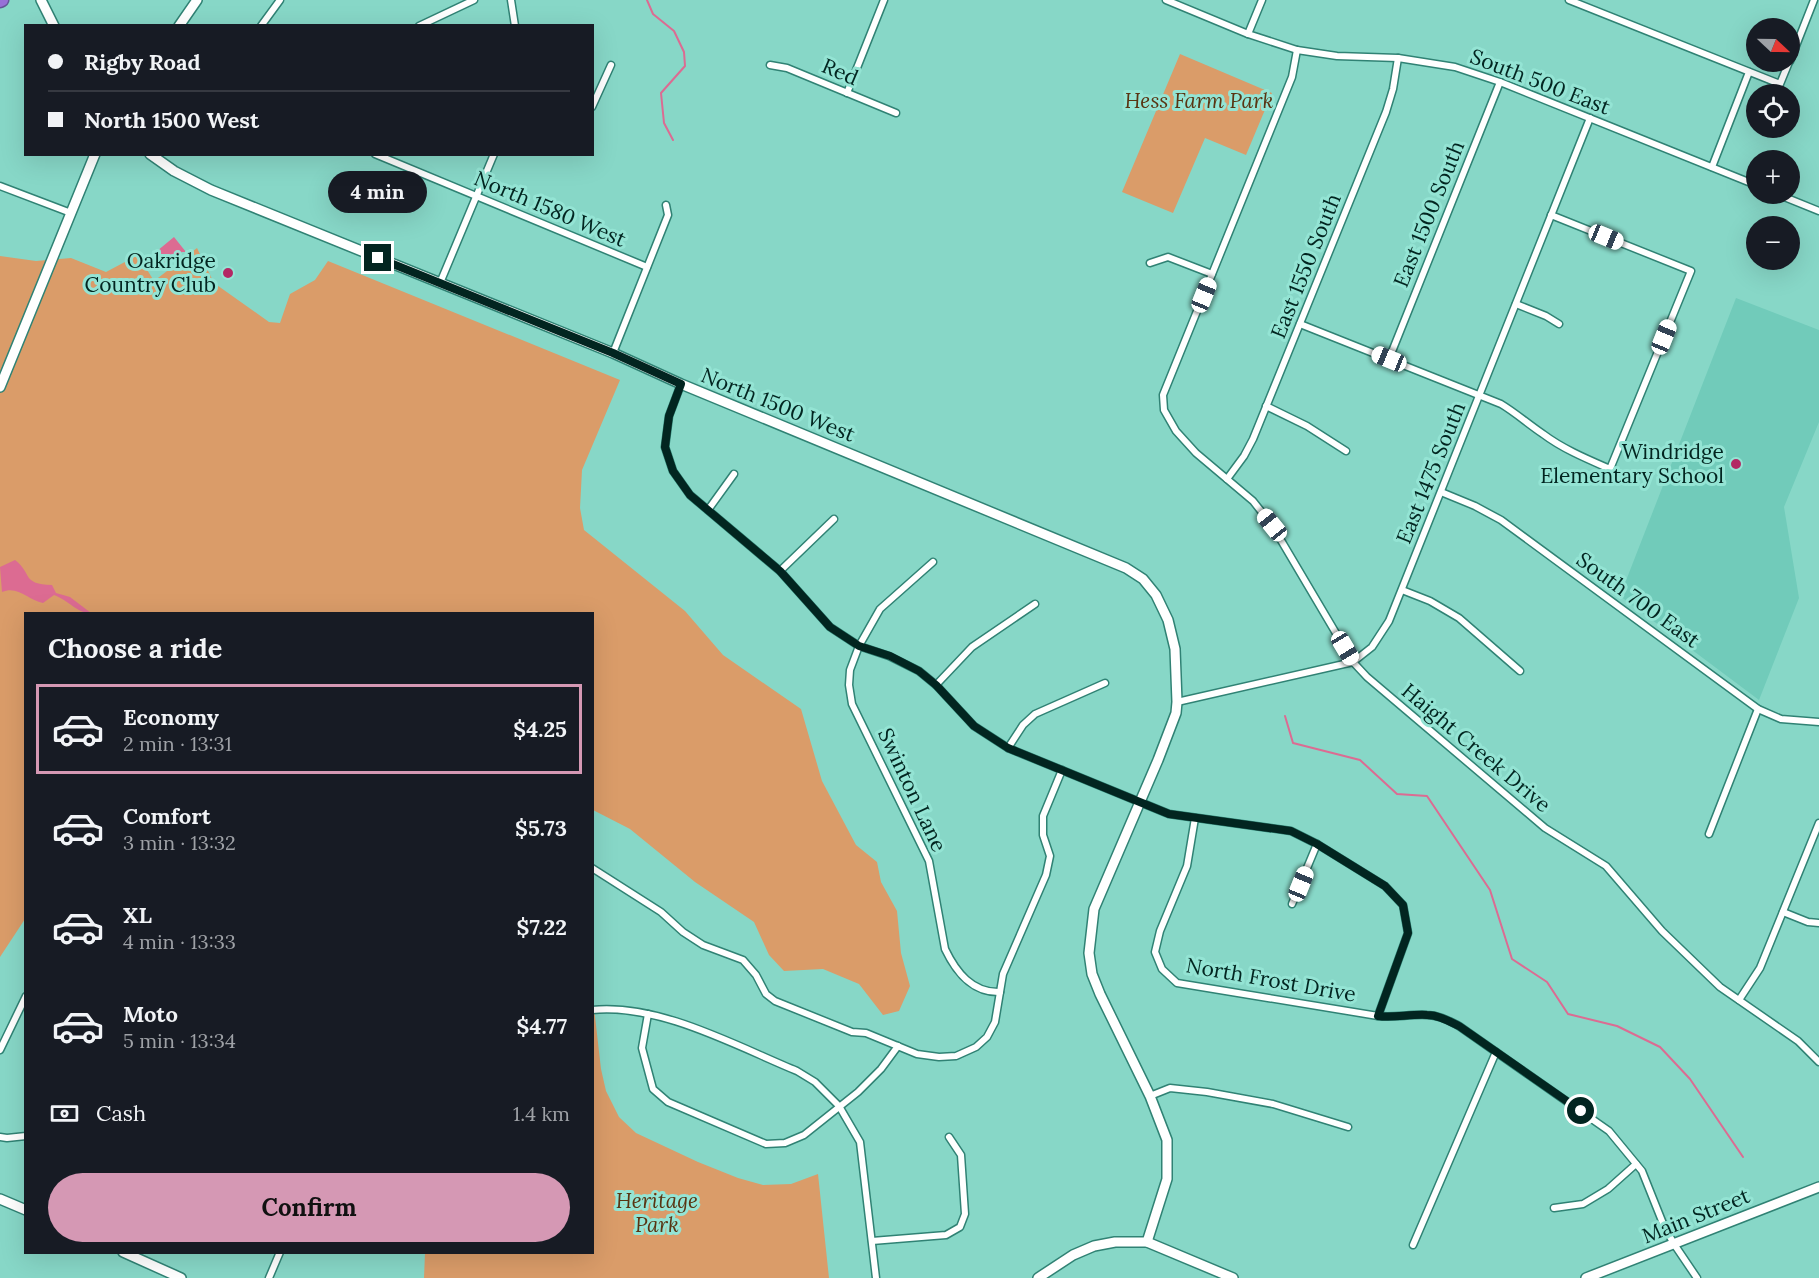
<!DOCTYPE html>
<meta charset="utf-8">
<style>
body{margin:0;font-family:Lora,serif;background:#20242c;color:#f1f3f6;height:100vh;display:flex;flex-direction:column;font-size:22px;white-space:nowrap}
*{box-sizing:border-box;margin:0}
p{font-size:20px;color:#9ea1a6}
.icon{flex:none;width:33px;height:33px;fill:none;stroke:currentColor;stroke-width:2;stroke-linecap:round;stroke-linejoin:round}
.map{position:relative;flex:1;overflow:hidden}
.panel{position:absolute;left:24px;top:612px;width:570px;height:642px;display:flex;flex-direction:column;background:#171b24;border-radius:0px;box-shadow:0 6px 24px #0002}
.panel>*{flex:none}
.top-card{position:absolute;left:24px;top:24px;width:570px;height:132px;border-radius:0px;box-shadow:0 6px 24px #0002;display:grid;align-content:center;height:132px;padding:0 24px;background:#171b24}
.needle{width:39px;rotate:112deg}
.controls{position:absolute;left:1746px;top:18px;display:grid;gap:12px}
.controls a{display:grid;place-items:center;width:54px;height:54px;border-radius:50%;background:#171b24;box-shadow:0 6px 24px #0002;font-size:30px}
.end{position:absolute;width:27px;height:27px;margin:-14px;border:8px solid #022520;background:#fff;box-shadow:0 0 0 3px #fff}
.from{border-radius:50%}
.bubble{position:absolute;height:42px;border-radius:21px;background:#171b24;box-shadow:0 6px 24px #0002;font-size:20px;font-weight:800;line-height:42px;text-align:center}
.car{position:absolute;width:18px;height:36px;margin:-18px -9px;border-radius:8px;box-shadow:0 0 4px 2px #0007;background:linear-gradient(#fff 24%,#345 0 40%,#fff 0 76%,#345 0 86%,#fff 0)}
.top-card b{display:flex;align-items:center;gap:21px;height:57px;font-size:22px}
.top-card b+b{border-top:2px solid #363941}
.top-card i{width:15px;height:15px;background:#f1f3f6}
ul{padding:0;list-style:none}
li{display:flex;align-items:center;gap:18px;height:90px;margin:0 12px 9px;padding:0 12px;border:3px solid transparent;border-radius:0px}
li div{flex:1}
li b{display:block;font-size:22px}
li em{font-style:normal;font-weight:800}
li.active{border-color:#d598b4}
li>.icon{width:54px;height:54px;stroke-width:1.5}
h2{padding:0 24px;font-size:27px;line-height:72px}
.pay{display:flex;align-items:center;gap:15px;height:66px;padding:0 24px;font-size:22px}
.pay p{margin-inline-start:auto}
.action{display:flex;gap:12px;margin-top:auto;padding:12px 24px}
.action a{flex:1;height:69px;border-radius:36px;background:#d598b4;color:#111;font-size:24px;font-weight:800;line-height:69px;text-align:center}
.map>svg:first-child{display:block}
.built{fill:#71cbba}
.green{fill:#da9c69}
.water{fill:#dc6b92}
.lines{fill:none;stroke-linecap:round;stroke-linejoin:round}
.stream{stroke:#dc6b92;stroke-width:2}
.street-casing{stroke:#308274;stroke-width:9}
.secondary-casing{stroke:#308274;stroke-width:12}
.highway-casing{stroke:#635597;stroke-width:15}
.street{stroke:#fff;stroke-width:6}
.secondary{stroke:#fff;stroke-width:9}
.highway{stroke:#976fd7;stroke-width:12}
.route{stroke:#022520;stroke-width:8}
.poi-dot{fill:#b32864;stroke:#94e4d4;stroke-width:2}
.labels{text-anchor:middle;stroke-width:6;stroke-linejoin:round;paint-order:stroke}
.street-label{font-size:21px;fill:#022520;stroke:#94e4d4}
.park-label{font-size:21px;font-style:italic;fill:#593412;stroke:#94e4d4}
.poi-label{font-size:21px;fill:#022520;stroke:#94e4d4;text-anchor:end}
</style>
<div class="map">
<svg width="1819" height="1278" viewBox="0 0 1819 1278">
<rect width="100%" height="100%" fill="#87d7c7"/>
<!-- built -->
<path class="built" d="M1736,298L1819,330V422L1784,507L1799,598L1759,700L1620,596Z"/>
<!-- green -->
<g class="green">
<path d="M1180,54L1272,93L1246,155L1205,138L1173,213L1122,192Z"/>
<path d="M197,248L214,283L269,322L280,323L290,294L315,280L328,261L620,380L582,470L580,508L584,530L685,611L723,655L801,709L822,781L856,845L877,862L881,882L897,911L901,953L910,986L899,1011L883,1015L859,984L823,969L784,971L769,955L754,922L695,882L630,829L593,810L592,614H26L25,919L0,957V256L36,261L71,258L106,272L138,255L154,281Z"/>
<path d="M593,999L601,1069L606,1091L619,1117L636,1133L698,1162L738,1178L763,1185L791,1184L818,1174L829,1278H424L425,1253L592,1252Z"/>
</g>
<!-- water -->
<g class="water">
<path d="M174,237L186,252H182L161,269L151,256Z"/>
<path d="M15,560C33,574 21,584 52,585L56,593L70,597L91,613C78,614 68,600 54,595L43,603C28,600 18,585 2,592L0,567Z"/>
</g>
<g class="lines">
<!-- stream -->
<g class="stream">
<path d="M647,0L653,14L674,31L684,52L685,66L661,93L664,123L673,140"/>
<path d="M1285,716L1293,743L1360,760L1397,794L1427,796L1490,890L1512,959L1547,982L1568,1014L1617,1026L1660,1047L1690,1079L1743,1157"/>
</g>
<defs>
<g id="street">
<path d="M511,0L515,26"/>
<path d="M1166,0L1248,34L1297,50L1337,56L1398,58L1455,67L1500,82L1756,185"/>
<path d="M1569,0L1780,84L1789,62"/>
<path d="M261,26L280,0"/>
<path d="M419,26L474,0"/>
<path d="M1248,34L1262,0"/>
<path d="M1297,50L1292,77L1163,395L1164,410L1176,431L1196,453L1253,501L1272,525L1353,662L1367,677L1545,828L1606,866L1662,931L1720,987L1798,1041L1819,1062"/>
<path d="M1790,61L1814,0"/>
<path d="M770,65L787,68L896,113"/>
<path d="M847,93L884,0"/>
<path d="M592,107L611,65"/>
<path d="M375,154L647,267"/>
<path d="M1712,167L1749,72"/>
<path d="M0,186L71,213"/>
<path d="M1777,194L1819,211"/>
<path d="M1150,263L1168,257L1212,274"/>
<path d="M440,283L494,154"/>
<path d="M1516,304L1546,316L1559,324"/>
<path d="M1300,324L1501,404C1516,413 1528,424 1543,434C1563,449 1587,459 1610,469L1691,271L1551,215"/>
<path d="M613,353L668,215L666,205"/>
<path d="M1389,359L1500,82"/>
<path d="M681,384L669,416L665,447L673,471L690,495L780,571L830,627L859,646L889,656L919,671L936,685L974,726L1008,748L1169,814L1291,831L1317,844L1385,886L1403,905L1408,933L1378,1016"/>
<path d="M1266,406L1307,426L1346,451"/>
<path d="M1227,479L1244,456L1253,439L1386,112L1393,89L1398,58"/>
<path d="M1441,492L1475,506L1501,520L1758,709L1781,719L1819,722"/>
<path d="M708,510L734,474"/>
<path d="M933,562L880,609L859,646L850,670L849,685L852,704L929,861L945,949C956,972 972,993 1000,992"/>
<path d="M780,571L834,519"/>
<path d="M1402,590L1430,601L1459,618L1520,671"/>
<path d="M936,685L972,647L1035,604"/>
<path d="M1177,702L1353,662L1372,647L1389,621L1590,118"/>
<path d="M1008,748L1023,725L1035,714L1105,683"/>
<path d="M1195,818L1187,866L1160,931L1155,952L1162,969L1177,983L1378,1016C1394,1018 1410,1014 1427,1015C1439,1015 1449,1021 1459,1026L1609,1131L1642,1171L1664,1226L1674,1244L1697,1278"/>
<path d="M1709,834L1758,709"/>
<path d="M592,868L661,912L683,932L703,945L743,960L756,975L766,994L775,1001L852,1032L866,1033L917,1054L939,1057L956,1056L976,1047L987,1037L995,1022L1003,974L1046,875L1050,856L1043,835V816L1062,770"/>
<path d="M1292,904L1317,844"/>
<path d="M1783,912L1808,922L1819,923"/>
<path d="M1739,1000L1760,968L1819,823"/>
<path d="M592,1010C659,1003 736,1046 797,1071L815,1082L839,1106L860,1142L876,1278"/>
<path d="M648,1014L642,1048L653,1089L668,1102L766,1144L785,1143L804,1135L858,1092L881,1069L898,1046"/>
<path d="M0,1050L26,996"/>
<path d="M1150,1096L1170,1088L1207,1092L1273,1104L1348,1127"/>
<path d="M0,1137L7,1138L26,1136"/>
<path d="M1554,1208L1583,1204L1608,1189L1636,1164"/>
<path d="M872,1241L946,1235L960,1227L965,1214L961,1155L949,1137"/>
<path d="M1413,1245L1496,1052"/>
<path d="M269,1278L280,1252"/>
</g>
<g id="secondary">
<path d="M41,0L54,26"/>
<path d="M179,26L197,0"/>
<path d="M150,154L174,171L211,190L613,353L681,384L1126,568L1143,579L1156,595L1168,620L1175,649L1177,702L1176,713L1158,760L1094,909L1089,953L1092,974L1100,994L1150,1096L1167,1140V1179L1147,1242"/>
<path d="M0,387L95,154"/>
<path d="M0,1199L26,1210"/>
<path d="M123,1252L181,1278"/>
<path d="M1038,1278L1073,1255L1094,1246L1115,1242H1147L1233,1278"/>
<path d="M1586,1278L1819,1187"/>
</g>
<path id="highway" d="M0,1L2,0"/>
</defs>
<!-- street casing -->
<use href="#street" class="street-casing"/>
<!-- secondary casing -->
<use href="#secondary" class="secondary-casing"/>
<!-- highway casing -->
<use href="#highway" class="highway-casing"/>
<!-- street -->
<use href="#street" class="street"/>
<!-- secondary -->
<use href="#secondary" class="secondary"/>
<!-- highway -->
<use href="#highway" class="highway"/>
</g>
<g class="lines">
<!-- route -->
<path class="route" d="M378,258L613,353L681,384L669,416L667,431L665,447L673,471L690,495L780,571L830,627L859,646L890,656L919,671L936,685L974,726L1008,748L1169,814L1291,831L1317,844L1385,886L1403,905L1408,933L1378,1016C1394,1018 1410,1014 1427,1015C1438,1015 1449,1021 1459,1026L1581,1111"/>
</g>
<!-- markers -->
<g class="poi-dot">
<circle cx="228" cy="273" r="6"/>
<circle cx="1736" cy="464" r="6"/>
</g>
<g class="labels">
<!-- street labels -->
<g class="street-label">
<text transform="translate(840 72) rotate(23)" y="7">Red</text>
<text transform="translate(1540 82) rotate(21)" y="7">South 500 East</text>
<text transform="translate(550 209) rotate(23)" y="7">North 1580 West</text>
<text transform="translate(1429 214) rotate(-68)" y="7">East 1500 South</text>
<text transform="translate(1306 266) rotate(-68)" y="7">East 1550 South</text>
<text transform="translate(778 405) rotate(22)" y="7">North 1500 West</text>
<text transform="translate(1431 473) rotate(-68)" y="7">East 1475 South</text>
<text transform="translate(1638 600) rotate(36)" y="7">South 700 East</text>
<text transform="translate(1476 748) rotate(40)" y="7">Haight Creek Drive</text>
<text transform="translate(912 790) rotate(65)" y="7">Swinton Lane</text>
<text transform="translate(1271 980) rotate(10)" y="7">North Frost Drive</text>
<text transform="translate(1696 1216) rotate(-22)" y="7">Main Street</text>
</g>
<!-- park labels -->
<g class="park-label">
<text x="1199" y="108">Hess Farm Park</text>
<text x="657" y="1208">Heritage<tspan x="657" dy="24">Park</tspan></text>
</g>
<!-- poi labels -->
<g class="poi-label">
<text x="216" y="268">Oakridge<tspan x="216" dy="24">Country Club</tspan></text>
<text x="1724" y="459">Windridge<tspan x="1724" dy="24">Elementary School</tspan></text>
</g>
</g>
</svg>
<div class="controls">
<a><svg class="needle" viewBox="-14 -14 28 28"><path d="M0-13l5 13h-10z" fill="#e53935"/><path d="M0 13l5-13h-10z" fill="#9ea1a6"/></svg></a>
<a><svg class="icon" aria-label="locate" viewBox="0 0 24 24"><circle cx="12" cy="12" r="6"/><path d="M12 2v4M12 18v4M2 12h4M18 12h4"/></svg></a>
<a>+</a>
<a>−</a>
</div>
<i class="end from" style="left:1581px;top:1111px"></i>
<i class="end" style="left:378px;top:258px"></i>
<div class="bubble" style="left:328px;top:171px;width:99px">4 min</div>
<i class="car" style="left:1606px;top:237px;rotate:112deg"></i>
<i class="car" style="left:1204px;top:295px;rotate:22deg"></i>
<i class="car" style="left:1664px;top:337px;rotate:22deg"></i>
<i class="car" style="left:1389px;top:359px;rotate:292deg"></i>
<i class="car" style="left:1272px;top:525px;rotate:321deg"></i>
<i class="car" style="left:1345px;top:648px;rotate:149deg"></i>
<i class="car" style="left:1301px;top:884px;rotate:22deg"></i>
<div class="top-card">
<b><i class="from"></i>Rigby Road</b>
<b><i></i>North 1500 West</b>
</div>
<section class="panel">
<h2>Choose a ride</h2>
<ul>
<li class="active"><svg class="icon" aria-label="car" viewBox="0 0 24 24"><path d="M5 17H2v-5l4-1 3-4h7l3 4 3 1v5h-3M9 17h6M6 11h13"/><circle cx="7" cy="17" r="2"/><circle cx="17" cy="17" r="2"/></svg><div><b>Economy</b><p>2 min · 13:31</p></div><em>$4.25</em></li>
<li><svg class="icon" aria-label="car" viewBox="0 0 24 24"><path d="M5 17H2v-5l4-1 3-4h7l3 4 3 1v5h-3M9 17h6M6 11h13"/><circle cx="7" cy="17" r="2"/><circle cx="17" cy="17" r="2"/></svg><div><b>Comfort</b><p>3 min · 13:32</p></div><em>$5.73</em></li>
<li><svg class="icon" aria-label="car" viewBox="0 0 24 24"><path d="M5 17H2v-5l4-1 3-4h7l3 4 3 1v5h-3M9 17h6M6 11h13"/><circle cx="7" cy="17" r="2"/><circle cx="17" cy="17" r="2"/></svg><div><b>XL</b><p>4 min · 13:33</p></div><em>$7.22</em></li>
<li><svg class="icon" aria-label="car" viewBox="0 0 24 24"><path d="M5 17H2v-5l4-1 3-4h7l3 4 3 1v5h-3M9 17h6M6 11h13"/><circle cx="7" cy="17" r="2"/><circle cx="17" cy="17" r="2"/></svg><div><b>Moto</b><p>5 min · 13:34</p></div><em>$4.77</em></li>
</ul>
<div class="pay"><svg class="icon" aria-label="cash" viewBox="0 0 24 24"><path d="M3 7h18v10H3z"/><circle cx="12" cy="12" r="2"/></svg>Cash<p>1.4 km</p></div>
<div class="action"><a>Confirm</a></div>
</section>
</div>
